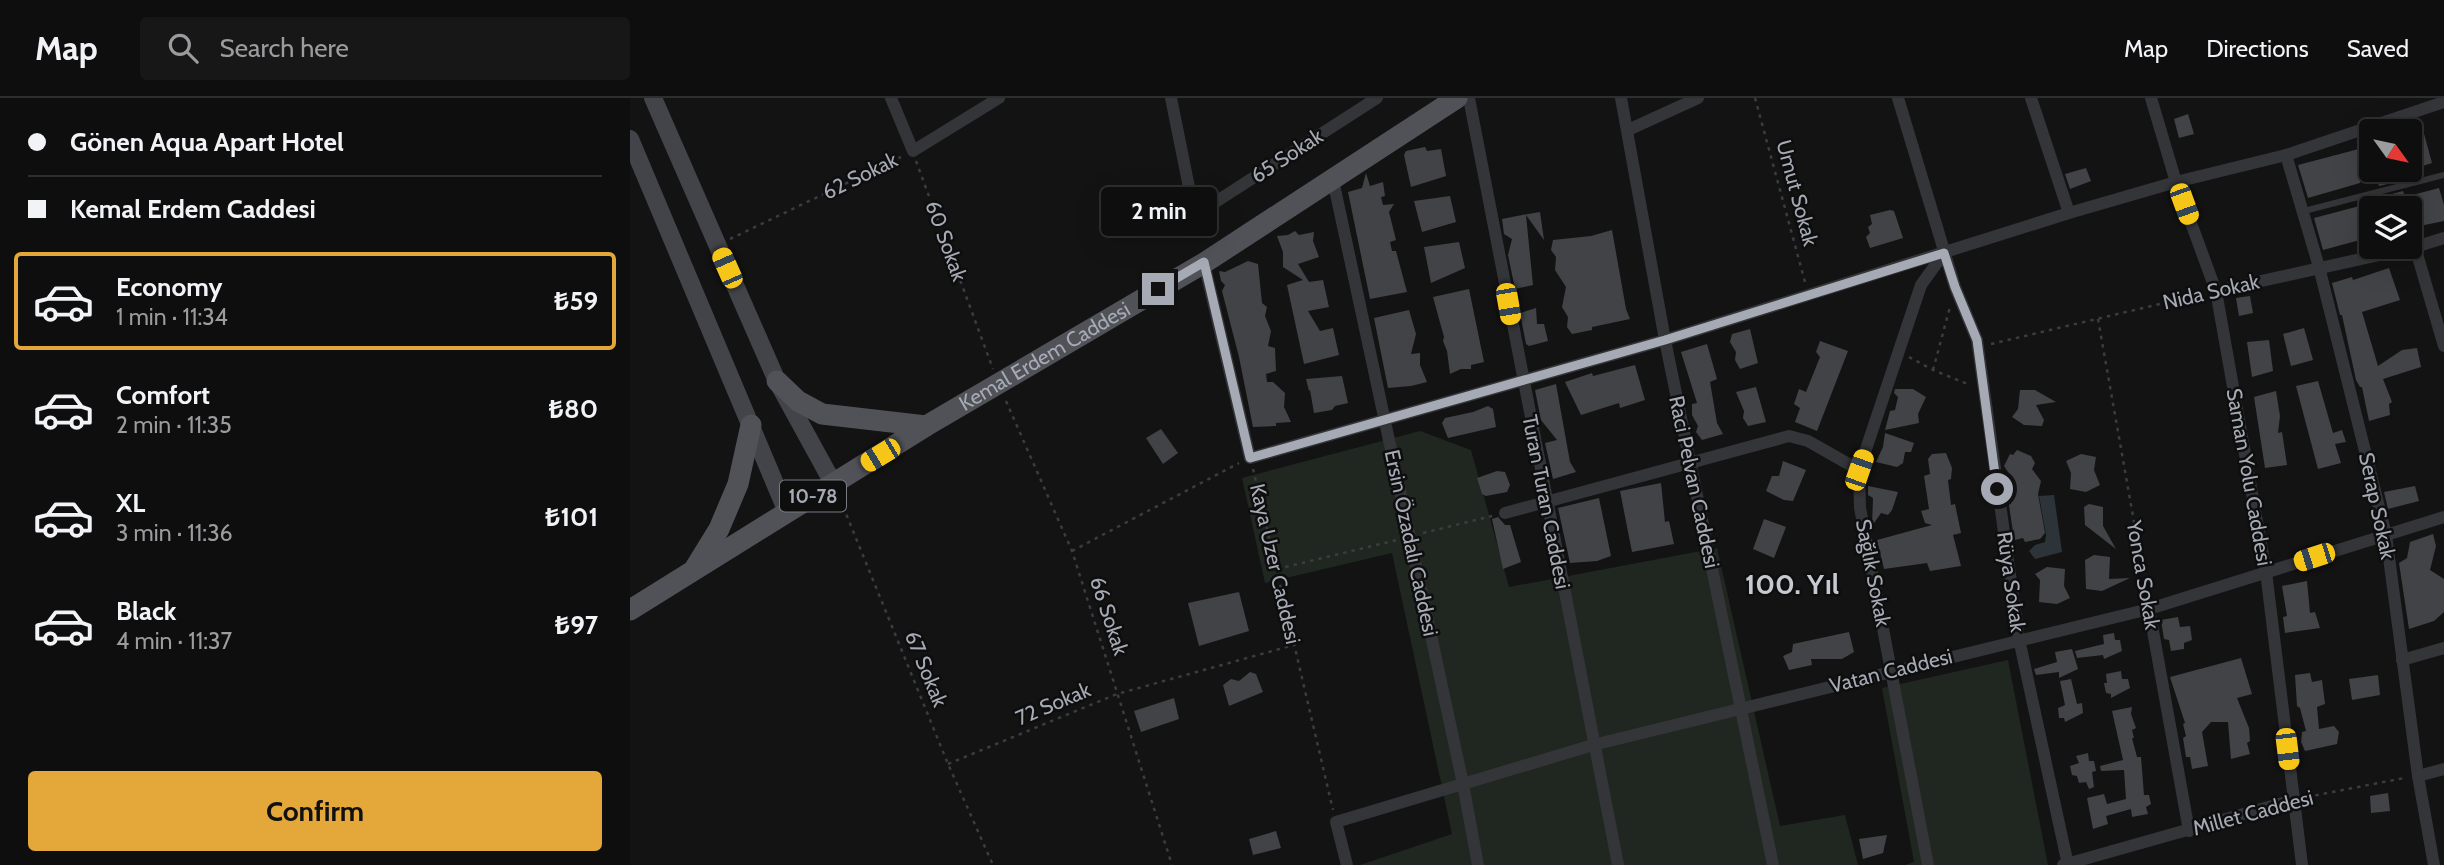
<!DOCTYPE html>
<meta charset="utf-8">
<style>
body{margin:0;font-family:Cabin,sans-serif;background:#171718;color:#f1f3f6;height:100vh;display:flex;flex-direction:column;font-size:26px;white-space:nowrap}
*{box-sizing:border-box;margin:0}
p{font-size:23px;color:#9b9c9e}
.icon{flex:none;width:38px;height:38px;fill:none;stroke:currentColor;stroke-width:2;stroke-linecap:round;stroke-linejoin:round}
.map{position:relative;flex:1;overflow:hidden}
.details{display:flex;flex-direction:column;background:#0e0e0f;width:630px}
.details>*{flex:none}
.banner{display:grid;align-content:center;height:154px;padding:0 28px;background:#0e0e0f}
.needle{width:46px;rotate:123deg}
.tools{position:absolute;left:1729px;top:21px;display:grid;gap:14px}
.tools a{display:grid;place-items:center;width:63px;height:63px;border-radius:7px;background:#0e0e0f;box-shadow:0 7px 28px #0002,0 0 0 2px #2e2e2f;font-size:35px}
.end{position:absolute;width:32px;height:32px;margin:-16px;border:9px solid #a5aab4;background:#111;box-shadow:0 0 0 4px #111}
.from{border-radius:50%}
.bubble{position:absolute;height:49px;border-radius:7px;background:#0e0e0f;box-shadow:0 7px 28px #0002,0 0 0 2px #2e2e2f;font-size:23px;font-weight:700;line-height:49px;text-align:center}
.car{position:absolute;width:21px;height:42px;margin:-21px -10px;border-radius:9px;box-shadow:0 0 5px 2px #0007;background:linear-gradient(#f5c518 24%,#345 0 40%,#f5c518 0 76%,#345 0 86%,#f5c518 0)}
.banner b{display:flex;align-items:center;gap:24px;height:66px;font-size:26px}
.banner b+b{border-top:2px solid #2e2e2f}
.banner i{width:18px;height:18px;background:#f1f3f6}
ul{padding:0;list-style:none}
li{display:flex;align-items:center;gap:21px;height:98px;margin:0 14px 10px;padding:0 14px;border:4px solid transparent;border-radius:7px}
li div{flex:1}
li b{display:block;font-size:26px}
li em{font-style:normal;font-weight:700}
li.on{border-color:#e4a83a}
li>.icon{width:63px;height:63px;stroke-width:1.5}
.primary-button{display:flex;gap:14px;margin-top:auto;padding:14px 28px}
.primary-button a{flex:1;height:80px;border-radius:7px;background:#e4a83a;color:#111;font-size:28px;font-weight:700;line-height:80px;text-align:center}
header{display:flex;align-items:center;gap:42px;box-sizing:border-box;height:98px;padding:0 35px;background:#0e0e0f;border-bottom:2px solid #2e2e2f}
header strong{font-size:33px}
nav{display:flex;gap:38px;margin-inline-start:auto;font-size:24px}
.search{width:490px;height:63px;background:#171718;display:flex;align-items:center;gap:18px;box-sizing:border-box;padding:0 24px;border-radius:7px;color:#9b9c9e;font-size:26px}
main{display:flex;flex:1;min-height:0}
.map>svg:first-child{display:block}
.green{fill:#1f2720}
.water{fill:#2c3339}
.building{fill:#424347}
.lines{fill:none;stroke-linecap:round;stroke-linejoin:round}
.path{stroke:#3a3c40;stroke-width:2.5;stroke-dasharray:3.5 5;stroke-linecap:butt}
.lane{stroke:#343539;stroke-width:6}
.street{stroke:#343539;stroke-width:12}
.secondary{stroke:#424449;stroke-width:18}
.primary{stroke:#505258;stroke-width:21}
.route{stroke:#a5aab4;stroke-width:9}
.labels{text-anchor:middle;stroke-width:5;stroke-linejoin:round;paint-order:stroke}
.shield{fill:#0e0e0f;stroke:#787b82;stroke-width:2}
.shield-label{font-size:19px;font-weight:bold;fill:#a5aab4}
.street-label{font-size:21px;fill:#a5aab4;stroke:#0e0e0f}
.district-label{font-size:28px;font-weight:bold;fill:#c6c9d0;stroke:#0e0e0f}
</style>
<header>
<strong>Map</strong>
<div class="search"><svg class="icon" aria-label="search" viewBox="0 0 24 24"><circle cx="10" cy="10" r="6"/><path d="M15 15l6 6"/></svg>Search here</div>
<nav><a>Map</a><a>Directions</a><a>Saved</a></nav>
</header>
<main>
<section class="details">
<div class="banner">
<b><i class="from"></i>Gönen Aqua Apart Hotel</b>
<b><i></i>Kemal Erdem Caddesi</b>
</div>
<ul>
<li class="on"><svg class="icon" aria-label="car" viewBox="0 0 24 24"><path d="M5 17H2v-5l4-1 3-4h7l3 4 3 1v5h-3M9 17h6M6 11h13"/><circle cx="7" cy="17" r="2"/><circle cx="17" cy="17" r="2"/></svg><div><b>Economy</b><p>1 min · 11:34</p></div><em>₺59</em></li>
<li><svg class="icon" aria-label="car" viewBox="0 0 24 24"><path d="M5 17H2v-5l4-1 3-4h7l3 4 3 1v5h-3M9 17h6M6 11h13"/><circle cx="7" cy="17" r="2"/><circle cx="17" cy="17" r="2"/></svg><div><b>Comfort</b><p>2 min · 11:35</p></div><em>₺80</em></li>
<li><svg class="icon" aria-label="car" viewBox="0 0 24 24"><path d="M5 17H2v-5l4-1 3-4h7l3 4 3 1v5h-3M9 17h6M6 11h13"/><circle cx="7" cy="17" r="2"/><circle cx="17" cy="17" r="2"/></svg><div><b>XL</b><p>3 min · 11:36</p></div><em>₺101</em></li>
<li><svg class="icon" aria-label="car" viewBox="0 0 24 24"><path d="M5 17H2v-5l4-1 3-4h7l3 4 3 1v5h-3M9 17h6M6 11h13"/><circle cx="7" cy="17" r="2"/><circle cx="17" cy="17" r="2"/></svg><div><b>Black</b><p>4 min · 11:37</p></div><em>₺97</em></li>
</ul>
<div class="primary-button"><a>Confirm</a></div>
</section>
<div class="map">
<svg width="1814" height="767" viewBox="0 0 1814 767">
<rect width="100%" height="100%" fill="#131314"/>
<!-- green -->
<g class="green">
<path d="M790,333L841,352L879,489L1087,450L1150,728L1215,717L1228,767H730L822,736L762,455L635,485L612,380Z"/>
<path d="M1378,562L1418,767H1275L1284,764L1252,590Z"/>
</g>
<!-- water -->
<path class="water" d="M1424,397L1432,454L1405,461L1399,453L1405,447L1415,444L1416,437L1409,398Z"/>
<!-- building -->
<g class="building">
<path d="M1558,16L1564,36L1549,40L1544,21Z"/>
<path d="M1793,32L1802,65L1780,72V36Z"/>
<path d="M1740,48L1730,85L1678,100L1668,67Z"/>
<path d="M795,49L797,53L811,51L816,78L781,89L774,57L776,53Z"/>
<path d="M1456,70L1461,83L1440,91L1435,76Z"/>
<path d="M1744,72H1766L1770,83L1749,88Z"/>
<path d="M736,75L740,88L753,84L755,98L751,99L753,107L764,106L759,114L766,142L760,144L762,153H766L777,194L740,201L718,94L732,90Z"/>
<path d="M1809,90L1814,107V123L1780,130V110H1746L1745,106L1753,104L1751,99L1773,93L1775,99Z"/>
<path d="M820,98L826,124L792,134L784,103Z"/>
<path d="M1741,105V139L1693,152L1684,120Z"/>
<path d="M1260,112L1264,113L1273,140L1240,150L1236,139L1240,135L1238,129L1242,126L1240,117Z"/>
<path d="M910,114L914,142L896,117L903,187L885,191L878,157L882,141L874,136L872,121L892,117Z"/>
<path d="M982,132L996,211L1000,221L962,229V232L942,236L937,229L938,219L932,209L936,189L925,172L926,159L921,152L923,142L961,138Z"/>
<path d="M665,133L669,137L684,134L683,143L689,159L668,166L679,184L693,182L699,209L678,213L690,233L703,230L709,257L674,266L657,187L673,182L653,169V154L647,138L658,137Z"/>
<path d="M829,144L835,170L801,185L794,149Z"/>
<path d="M618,163L628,166L632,205L637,209L635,218L641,233L638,248L645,250L646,273L636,276L637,284H643L655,295L654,309L661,324L646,325V328L623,329L609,259L592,193L595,187L591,183L589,173L595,174Z"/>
<path d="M1759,170L1770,202L1732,214L1748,268L1772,252L1787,250L1791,269L1753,281L1762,304L1759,306L1760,317L1739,323L1732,289H1730L1726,282L1712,217H1710L1702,185L1722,179L1723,182Z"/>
<path d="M839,191L854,264L841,267V271H831L820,276L817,253L813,243L814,239L803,199Z"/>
<path d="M1620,198L1623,215L1609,218L1606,200Z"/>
<path d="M906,210L907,226H914L918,243L899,248L896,246L890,215Z"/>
<path d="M779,212L786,236L781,256L790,255V267L797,284L781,288L758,290L744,220Z"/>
<path d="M1674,230L1683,262L1661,268L1653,236Z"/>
<path d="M1120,231L1128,265L1110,271L1105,262L1106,254L1100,244L1102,236Z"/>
<path d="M1639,242L1643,273L1622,279L1617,244Z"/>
<path d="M1190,243L1218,253L1187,333L1165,324L1170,310L1164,306L1169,291L1176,294L1190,259L1186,254Z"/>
<path d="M1077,246L1087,281L1080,284L1087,325L1093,336L1072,342L1066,334L1068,328L1062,317V306L1067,305L1051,254Z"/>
<path d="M1005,267L1015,302L990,310L989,305L951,317L935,284L962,275L963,278Z"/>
<path d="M712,278L718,305L705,308L702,312L684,315L680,292L679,293L676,281Z"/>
<path d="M1688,283L1703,335L1712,332L1716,344L1705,346L1711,365L1688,371L1666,288Z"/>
<path d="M926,286L940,364L946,374L923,381L915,345L927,342L911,322L905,292Z"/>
<path d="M1126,289L1136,324L1118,328L1113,320L1114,313L1106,294Z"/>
<path d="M1265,291H1283L1296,299L1288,316L1289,325L1255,332L1260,313L1265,312L1268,299L1264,295Z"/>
<path d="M1390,292H1405L1426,304L1406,307L1414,322L1412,328L1394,327L1382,319L1388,311Z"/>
<path d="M1646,293L1650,318L1648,335L1652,334L1657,367L1635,370L1624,299Z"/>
<path d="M858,308L863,311L866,329L818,340L812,325L815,320L843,314Z"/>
<path d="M531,331L548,355L533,366L516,340Z"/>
<path d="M1255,335L1284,345L1281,354H1275L1273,365L1267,369L1246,364L1253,349Z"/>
<path d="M1387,352L1401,358L1405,365L1402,371L1411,383L1408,396L1415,435L1410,441L1395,444L1393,440L1385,442L1383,434L1377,394L1381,390L1376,384L1375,379L1378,374L1374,368L1380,356L1383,357Z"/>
<path d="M1316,355L1322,370L1321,381L1318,382L1321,407L1325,406L1331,435L1323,437L1331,468L1300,473L1297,465L1254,471L1247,442L1302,427L1295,425L1291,413L1299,411L1294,378L1300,376L1298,361L1302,356Z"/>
<path d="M1451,356L1466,359L1464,372L1470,387L1456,394L1440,391L1441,375L1436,363Z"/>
<path d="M1153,363L1176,372L1163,403L1154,402L1136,393L1142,378H1149Z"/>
<path d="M867,373L875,374L880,387L877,394L856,398L852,396L847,380Z"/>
<path d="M1031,385L1035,424L1039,423L1044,446L1002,454L990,393Z"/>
<path d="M1238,388L1268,394L1262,412L1258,417L1251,415L1242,428L1243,400L1238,397Z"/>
<path d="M1785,388L1789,403L1758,411L1754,394Z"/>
<path d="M969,400L981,458L967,463L940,465L928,410Z"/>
<path d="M1459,406L1473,409V428L1486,451L1455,427L1454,409Z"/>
<path d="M868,419L875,427H880L891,464L873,471L862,421Z"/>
<path d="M1134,421L1156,429L1144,460L1123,451Z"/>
<path d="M1803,436L1806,448L1800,472L1814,481V514L1804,523L1779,531L1769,465L1777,460L1780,444Z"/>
<path d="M1464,457L1480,459L1479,481L1500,480L1472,493L1456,491L1455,462Z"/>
<path d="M1417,469L1435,471L1434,488L1440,500L1427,506L1409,504L1410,482L1405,476Z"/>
<path d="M1677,483L1680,515L1685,514L1690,530L1655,535L1653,519L1657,518L1652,488Z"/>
<path d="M609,494L619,533L569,548L558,505Z"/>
<path d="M1548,519L1550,529L1560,528L1562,542L1554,545V551L1541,553L1539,542L1534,541L1531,522Z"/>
<path d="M1219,534L1224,554L1212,561H1181L1182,567L1159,572L1153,558L1162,554L1163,546Z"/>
<path d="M1484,535L1485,542H1490L1492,553L1474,561L1473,557L1447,560L1445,553L1474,546L1473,537Z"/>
<path d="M1442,551L1448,571L1429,580V574L1406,577L1404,571L1427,564L1425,554Z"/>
<path d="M1611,560L1622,596L1607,600L1619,630L1620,643L1617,645L1620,656L1601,661L1598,624H1581L1572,634L1578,668L1562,671L1560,659H1556L1553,640L1556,638L1553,626L1555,625L1540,579Z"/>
<path d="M1491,573L1492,581H1498L1500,590L1481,600V596L1476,595L1474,585H1477L1476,576Z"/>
<path d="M620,574L626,576L633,594L599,608L593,587L601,581L609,583Z"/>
<path d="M1680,575L1682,584L1692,582L1695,606L1687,609L1689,631L1704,628L1709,634L1707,646L1675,653L1671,644L1672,634L1676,633L1670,610L1667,608L1665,577Z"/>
<path d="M1748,577L1750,597L1722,602L1719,581Z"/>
<path d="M1441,581L1447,606L1452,605L1453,615L1435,624L1434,620H1429L1428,610L1435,607L1430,583Z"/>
<path d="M544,600L549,621L511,634L504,613Z"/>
<path d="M1502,609L1501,616L1506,630L1502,632L1504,640H1502L1507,659H1511L1514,697H1519L1521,706L1516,709L1518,716L1502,719L1501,711L1476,718L1478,726L1463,731L1457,700L1474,696L1477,706L1496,701L1494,672L1471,673L1470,668L1493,662L1482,613Z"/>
<path d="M1458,655L1459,663H1464L1466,673L1462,674L1464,689L1459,691L1456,684L1449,685L1447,678L1442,677L1440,668L1449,665L1446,658Z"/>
<path d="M1758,695L1760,713L1741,715L1740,698Z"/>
<path d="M646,733L651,750L623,757L619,741Z"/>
<path d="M1257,737L1253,755L1233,761L1229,741Z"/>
</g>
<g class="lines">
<!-- path -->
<g class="path">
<path d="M1125,0L1175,184"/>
<path d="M286,63L363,271"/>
<path d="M100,141L271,59"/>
<path d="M1468,221L1517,497"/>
<path d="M1361,246L1572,196"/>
<path d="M1279,259L1303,272L1340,287"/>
<path d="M1303,272L1320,209"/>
<path d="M376,303L442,453L542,767"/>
<path d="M623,371L703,712"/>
<path d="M210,401L318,666L363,767"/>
<path d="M793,435L862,418"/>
<path d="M442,453L609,365"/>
<path d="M647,471L767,442"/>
<path d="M318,666L487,596L664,547"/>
<path d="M1677,699L1774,680"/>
</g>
<!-- lane -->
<path class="lane" d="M1674,113L1814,77"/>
<!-- street -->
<g class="street">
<path d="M261,0L283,53L369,0"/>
<path d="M541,0L563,109L584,105L747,0"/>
<path d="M839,0L988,767"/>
<path d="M991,0L1035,242L1143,767"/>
<path d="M1268,0L1325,189L1347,242L1389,541L1438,767"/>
<path d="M1401,0L1439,115"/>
<path d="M1521,0L1546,84L1586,193L1636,474L1672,767"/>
<path d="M998,32L1068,0"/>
<path d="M1656,57L1689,169L1756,437L1788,678L1804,767"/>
<path d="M703,82L833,686L848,767"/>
<path d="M1785,149L1814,248"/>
<path d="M574,165L620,360L1035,242L1439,115L1546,84L1656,57L1814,4"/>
<path d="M1586,193L1785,149L1814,140"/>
<path d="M875,415L1159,338L1178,343L1229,372"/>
<path d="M1519,511L1559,733"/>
<path d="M1772,562L1814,550"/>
<path d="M1788,678L1814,671"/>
<path d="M717,767L706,724L963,647L1519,511L1814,419"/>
<path d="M1298,767L1230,410L1229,372L1291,187L1314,155"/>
<path d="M1433,767L1663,702"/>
</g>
<!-- secondary -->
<g class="secondary">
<path d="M23,0L147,283L203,385"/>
<path d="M0,41L157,414"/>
</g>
<!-- primary -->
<g class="primary">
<path d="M147,283L168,303L192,316L296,328"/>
<path d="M65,470L89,431L108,386L121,327"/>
<path id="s1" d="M0,512L296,328L574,165L827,0"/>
</g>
</g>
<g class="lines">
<!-- route -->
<path class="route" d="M528,191L574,164L620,360L1035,242L1314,155L1325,189L1347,242L1367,391"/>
</g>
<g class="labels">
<!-- shield labels -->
<rect class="shield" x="150" y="382.5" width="66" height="31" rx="5"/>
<g class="shield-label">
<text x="183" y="405">10-78</text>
</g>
<!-- street labels -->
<g class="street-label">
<text transform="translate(657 58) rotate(-33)" y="7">65 Sokak</text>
<text transform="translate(230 78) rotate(-26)" y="7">62 Sokak</text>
<text transform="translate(1167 95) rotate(75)" y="7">Umut Sokak</text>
<text transform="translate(316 143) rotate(70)" y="7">60 Sokak</text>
<text transform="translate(1581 194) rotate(-13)" y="7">Nida Sokak</text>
<text dy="7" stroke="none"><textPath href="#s1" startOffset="486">Kemal Erdem Caddesi</textPath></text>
<text transform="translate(1619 379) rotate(80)" y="7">Saman Yolu Caddesi</text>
<text transform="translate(1064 384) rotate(78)" y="7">Raci Pelvan Caddesi</text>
<text transform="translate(916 404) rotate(79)" y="7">Turan Turan Caddesi</text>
<text transform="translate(1747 408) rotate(78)" y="7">Serap Sokak</text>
<text transform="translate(781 445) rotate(78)" y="7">Ersin Özadalı Caddesi</text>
<text transform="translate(645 466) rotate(77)" y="7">Kaya Uzer Caddesi</text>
<text transform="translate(1243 475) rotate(79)" y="7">Sağlık Sokak</text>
<text transform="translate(1513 477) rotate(80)" y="7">Yonca Sokak</text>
<text transform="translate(1381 484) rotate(82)" y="7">Rüya Sokak</text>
<text transform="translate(479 518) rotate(72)" y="7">66 Sokak</text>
<text transform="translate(296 571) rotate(68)" y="7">67 Sokak</text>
<text transform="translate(1261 573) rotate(-14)" y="7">Vatan Caddesi</text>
<text transform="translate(423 606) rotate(-23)" y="7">72 Sokak</text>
<text transform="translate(1623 715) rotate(-15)" y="7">Millet Caddesi</text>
</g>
<!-- district labels -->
<g class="district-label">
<text x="1162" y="496">100. Yıl</text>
</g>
</g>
</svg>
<div class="tools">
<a><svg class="needle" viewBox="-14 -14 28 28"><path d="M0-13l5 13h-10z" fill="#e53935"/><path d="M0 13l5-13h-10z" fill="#9b9c9e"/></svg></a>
<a><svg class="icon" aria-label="layers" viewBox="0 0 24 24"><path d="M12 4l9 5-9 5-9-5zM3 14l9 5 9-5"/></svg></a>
</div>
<i class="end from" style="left:1367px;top:391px"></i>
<i class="end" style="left:528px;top:191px"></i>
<div class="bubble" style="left:471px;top:89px;width:116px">2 min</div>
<i class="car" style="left:1554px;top:106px;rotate:160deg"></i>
<i class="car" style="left:97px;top:170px;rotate:336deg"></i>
<i class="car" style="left:878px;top:206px;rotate:170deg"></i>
<i class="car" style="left:250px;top:357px;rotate:239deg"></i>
<i class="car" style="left:1229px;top:372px;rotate:19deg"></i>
<i class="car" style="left:1684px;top:459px;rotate:252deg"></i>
<i class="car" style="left:1657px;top:651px;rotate:173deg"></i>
</div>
</main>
